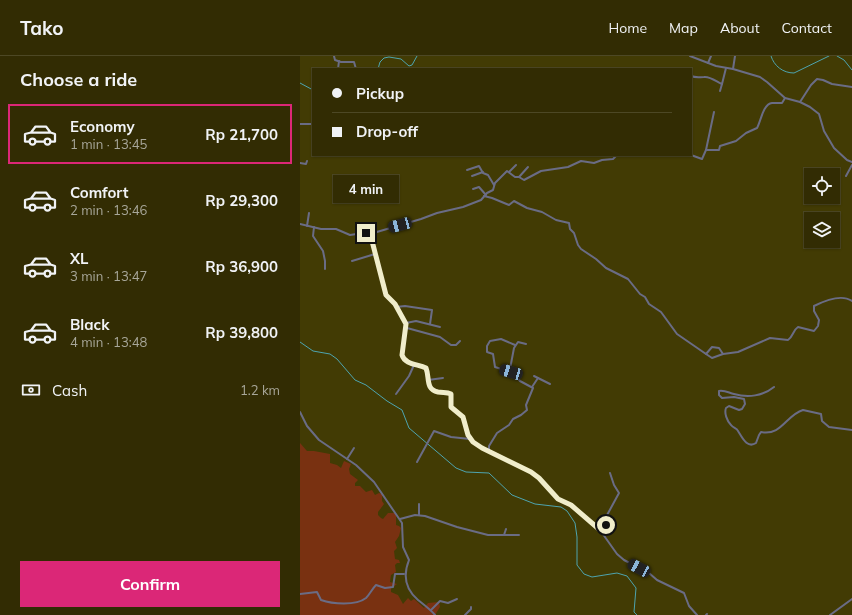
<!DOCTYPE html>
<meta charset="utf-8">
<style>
body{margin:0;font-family:Mulish,sans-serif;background:#3d3812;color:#f1f3f6;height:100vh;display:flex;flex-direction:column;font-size:15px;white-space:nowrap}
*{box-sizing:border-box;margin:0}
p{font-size:13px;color:#a8a79a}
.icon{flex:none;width:22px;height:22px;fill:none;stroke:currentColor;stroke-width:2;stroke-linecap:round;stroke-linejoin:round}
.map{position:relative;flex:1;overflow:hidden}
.details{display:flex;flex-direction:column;background:#322c03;width:300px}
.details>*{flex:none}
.top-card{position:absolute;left:12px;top:12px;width:380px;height:88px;border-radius:0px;box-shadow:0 1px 3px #0004,0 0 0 1px #4d4825;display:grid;align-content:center;height:88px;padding:0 20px;background:#322c03}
.fabs{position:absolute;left:504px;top:112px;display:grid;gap:8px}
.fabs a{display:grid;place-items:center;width:36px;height:36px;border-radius:0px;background:#322c03;box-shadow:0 1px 3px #0004,0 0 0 1px #4d4825;font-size:20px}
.end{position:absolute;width:18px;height:18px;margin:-9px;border:5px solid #f0edcb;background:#111;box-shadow:0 0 0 2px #111}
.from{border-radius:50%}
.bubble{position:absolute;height:28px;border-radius:0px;background:#322c03;box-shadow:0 1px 3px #0004,0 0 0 1px #4d4825;font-size:13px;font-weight:700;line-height:28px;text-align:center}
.car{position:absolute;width:12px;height:24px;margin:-12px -6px;border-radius:5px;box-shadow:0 0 3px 1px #0007;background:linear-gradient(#222 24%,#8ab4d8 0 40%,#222 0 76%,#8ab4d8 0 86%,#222 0)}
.top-card b{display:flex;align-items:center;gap:14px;height:38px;font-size:15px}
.top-card b+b{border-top:1px solid #4d4825}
.top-card i{width:10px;height:10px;background:#f1f3f6}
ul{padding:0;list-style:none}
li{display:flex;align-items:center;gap:12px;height:60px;margin:0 8px 6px;padding:0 12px;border:2px solid transparent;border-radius:0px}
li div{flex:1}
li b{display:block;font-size:15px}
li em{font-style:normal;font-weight:700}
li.selected{border-color:#db2777}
li>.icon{width:36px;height:36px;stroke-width:1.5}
h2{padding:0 20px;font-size:18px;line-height:48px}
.pay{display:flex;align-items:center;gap:10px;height:44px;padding:0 20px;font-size:15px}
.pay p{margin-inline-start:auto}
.cta{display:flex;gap:8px;margin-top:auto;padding:8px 20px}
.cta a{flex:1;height:46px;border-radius:0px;background:#db2777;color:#fff;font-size:16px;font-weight:700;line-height:46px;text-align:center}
header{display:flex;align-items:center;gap:24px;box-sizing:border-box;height:56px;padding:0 20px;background:#322c03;border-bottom:1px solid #4d4825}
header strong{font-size:19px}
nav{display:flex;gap:22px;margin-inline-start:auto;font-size:14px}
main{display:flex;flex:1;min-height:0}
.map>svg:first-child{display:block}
.green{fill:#793111}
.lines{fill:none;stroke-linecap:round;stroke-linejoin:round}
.stream{stroke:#4ea4af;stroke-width:1}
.minor{stroke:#6a6c85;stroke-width:2}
.route{stroke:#f0edcb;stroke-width:5}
</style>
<header>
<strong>Tako</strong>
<nav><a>Home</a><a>Map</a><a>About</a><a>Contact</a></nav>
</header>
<main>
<section class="details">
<h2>Choose a ride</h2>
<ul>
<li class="selected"><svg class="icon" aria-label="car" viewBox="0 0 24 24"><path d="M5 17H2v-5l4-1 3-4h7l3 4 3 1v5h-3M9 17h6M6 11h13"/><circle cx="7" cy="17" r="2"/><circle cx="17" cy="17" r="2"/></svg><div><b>Economy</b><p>1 min · 13:45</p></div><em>Rp 21,700</em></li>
<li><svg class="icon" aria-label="car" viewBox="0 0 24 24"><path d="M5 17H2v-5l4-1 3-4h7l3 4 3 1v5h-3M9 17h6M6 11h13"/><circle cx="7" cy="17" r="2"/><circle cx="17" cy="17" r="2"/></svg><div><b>Comfort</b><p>2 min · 13:46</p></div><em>Rp 29,300</em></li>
<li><svg class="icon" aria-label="car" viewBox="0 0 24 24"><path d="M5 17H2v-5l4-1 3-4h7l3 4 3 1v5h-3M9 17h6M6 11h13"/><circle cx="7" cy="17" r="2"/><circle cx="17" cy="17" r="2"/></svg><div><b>XL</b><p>3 min · 13:47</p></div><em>Rp 36,900</em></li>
<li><svg class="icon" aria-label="car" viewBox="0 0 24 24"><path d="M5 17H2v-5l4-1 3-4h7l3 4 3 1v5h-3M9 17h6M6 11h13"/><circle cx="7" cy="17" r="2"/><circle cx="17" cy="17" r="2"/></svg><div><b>Black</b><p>4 min · 13:48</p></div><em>Rp 39,800</em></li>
</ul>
<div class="pay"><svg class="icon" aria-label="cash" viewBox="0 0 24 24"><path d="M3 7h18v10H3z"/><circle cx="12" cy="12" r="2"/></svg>Cash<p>1.2 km</p></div>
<div class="cta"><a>Confirm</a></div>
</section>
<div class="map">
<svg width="552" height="559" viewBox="0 0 552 559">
<rect width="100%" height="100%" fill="#423b04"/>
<!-- green -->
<path class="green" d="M0,387L7,395H14L30,398V407L37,409L41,412L44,405L51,408L49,413L50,418L58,424L55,427V430H60L66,436L72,434L75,439L79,437L82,438V445L84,448L78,456V459L81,462L83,463L88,457H94L96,459V469L99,470L101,472L99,480L95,486L97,492L94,495L95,503L99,504L100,507H97L95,509L96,516L91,519L90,526L97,528L91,532V536L98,539L103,548L108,542L111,545L114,543L124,552L128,547L139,546L140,551L135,559H0Z"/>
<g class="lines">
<!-- stream -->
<g class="stream">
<path d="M471,0C474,10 483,17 494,17L529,0"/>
<path d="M537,0L544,4L552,14"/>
<path d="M78,13L80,6L84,2L89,1L101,3L109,10L112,9L117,0"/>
<path d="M0,27L13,34"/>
<path d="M0,286L13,295L30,298L37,303L55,324L66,329L87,345L102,354L109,372L156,412L166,416L189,417L212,439L235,448L261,451L267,455L275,467L277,481V509L284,518L292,521L317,517L327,520L336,532L334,556L337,559"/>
</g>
<!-- minor -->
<g class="minor">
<path d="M34,0L35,4L41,6H54L56,13"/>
<path d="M390,0L416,10L433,13L460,21L467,26L485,42L500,46L510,51L519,58L524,75L534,92L547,104L552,106"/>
<path d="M408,7L411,0"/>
<path d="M38,13L39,5"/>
<path d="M433,13L435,0"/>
<path d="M391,20C396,22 399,21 404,21C410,20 417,26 422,28L426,12"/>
<path d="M420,35L422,28"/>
<path d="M500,46L511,29L517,23L523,24L532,28L552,31"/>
<path d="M414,56L406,94H419L420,90L436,85L446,77L457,72C461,65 463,48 472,47C475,47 479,47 482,47L485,42"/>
<path d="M0,68H13"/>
<path d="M391,99L402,103L406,94"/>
<path d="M0,107L6,108L7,105"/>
<path d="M167,114L179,110L183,117L188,119L194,129"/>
<path d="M209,116L216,109"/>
<path d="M172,120L183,116"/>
<path d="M546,120L552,109"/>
<path d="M219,121L228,111"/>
<path d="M173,133L179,131L186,139"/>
<path d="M184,140L192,142L209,149L214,145L227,152L242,156L256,164L269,167L270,173L274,177L278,189L281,193L296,203L306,212L328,223L340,238L345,241L349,248L361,256L377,278L406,298L412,291L419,292L423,298L438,296L470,282L488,284C493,281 493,274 498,271L514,275L518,270L519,264L514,255V250C524,245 542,238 552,245"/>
<path d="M0,168L21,173H36L50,179L63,177L70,178L86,239L95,248L107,268L103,295V303L113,308L126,312C130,322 125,333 138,336C143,337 147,336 151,338V351L163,361L168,379L173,386L182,392L231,416L239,422L258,443L271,449L300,474L317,498L324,504L349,517L357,524L384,537L389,550L397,559"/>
<path d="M7,170L9,157"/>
<path d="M14,171L13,180L23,195L25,205V213"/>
<path d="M70,178L121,163L137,157L163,151L181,144L187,137L193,134L195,127L207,115L215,121H219L224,124L241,115L268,111L281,105L294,107L302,104L313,103L317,99"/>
<path d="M52,205L75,198"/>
<path d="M96,251L105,250L132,254L130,268"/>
<path d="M106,267L116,265L140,271"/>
<path d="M107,272L140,281L151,289H156L160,285"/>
<path d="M406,298L412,302L423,298"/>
<path d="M211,316L195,311L193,298L187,296V290L190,285L201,283L215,289"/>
<path d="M234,320L250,328"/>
<path d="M128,324L143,322"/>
<path d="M232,331L238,322"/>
<path d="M474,331C463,340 448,342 434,338C429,337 425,334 419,335V339L422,342L434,341L444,343L445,348L442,353L439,354L429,350L426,352C424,357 427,365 431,369C433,372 437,372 438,375C442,381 447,393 456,387L459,379L461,376C482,380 486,359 503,354L521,358L522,365L529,371L552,374"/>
<path d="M96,338L109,320L114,309"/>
<path d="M0,356L7,370L19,384L56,409L74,426L102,467L103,491L109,504C103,519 105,533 118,544C124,549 130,553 135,559"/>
<path d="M189,395V390L197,377L209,369L213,363L221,359L227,354L226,349L233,332L220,325L210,313L214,292L218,286L226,288"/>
<path d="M47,403L54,392"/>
<path d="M117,406L134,375L151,381L170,383"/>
<path d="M119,448V459"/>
<path d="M100,463L115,459L125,460L157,471L188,479H219"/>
<path d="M300,474L307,468L306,461L319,437L314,429L310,417"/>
<path d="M204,479L206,473"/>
<path d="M0,538L17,536L21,544C32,548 56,550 66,542C70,538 72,533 76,529L85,532L93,531L95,518H104"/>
<path d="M131,554L140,545L148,547L157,543"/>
<path d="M165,559L171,553V551"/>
<path d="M406,559L407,558"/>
<path d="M530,559L552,543"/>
</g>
</g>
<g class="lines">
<!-- route -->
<path class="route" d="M66,177L70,178L71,181L86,239L95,248L106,268L102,299C105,309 118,308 126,312C130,322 125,333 138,336C143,337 147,336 151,338V351L163,361L168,379L173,386L182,392L231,416L239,422L258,443L271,449L300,474L306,469"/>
</g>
</svg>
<div class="fabs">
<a><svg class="icon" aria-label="locate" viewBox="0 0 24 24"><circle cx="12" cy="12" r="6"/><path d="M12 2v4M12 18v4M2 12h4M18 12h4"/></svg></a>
<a><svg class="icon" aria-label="layers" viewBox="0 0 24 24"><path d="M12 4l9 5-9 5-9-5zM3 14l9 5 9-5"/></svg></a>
</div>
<i class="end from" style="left:306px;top:469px"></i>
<i class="end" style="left:66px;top:177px"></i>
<div class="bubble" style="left:33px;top:119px;width:66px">4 min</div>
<i class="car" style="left:100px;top:169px;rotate:255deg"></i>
<i class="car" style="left:211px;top:316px;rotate:286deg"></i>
<i class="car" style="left:339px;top:512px;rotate:298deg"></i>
<div class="top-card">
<b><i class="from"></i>Pickup</b>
<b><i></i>Drop-off</b>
</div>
</div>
</main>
